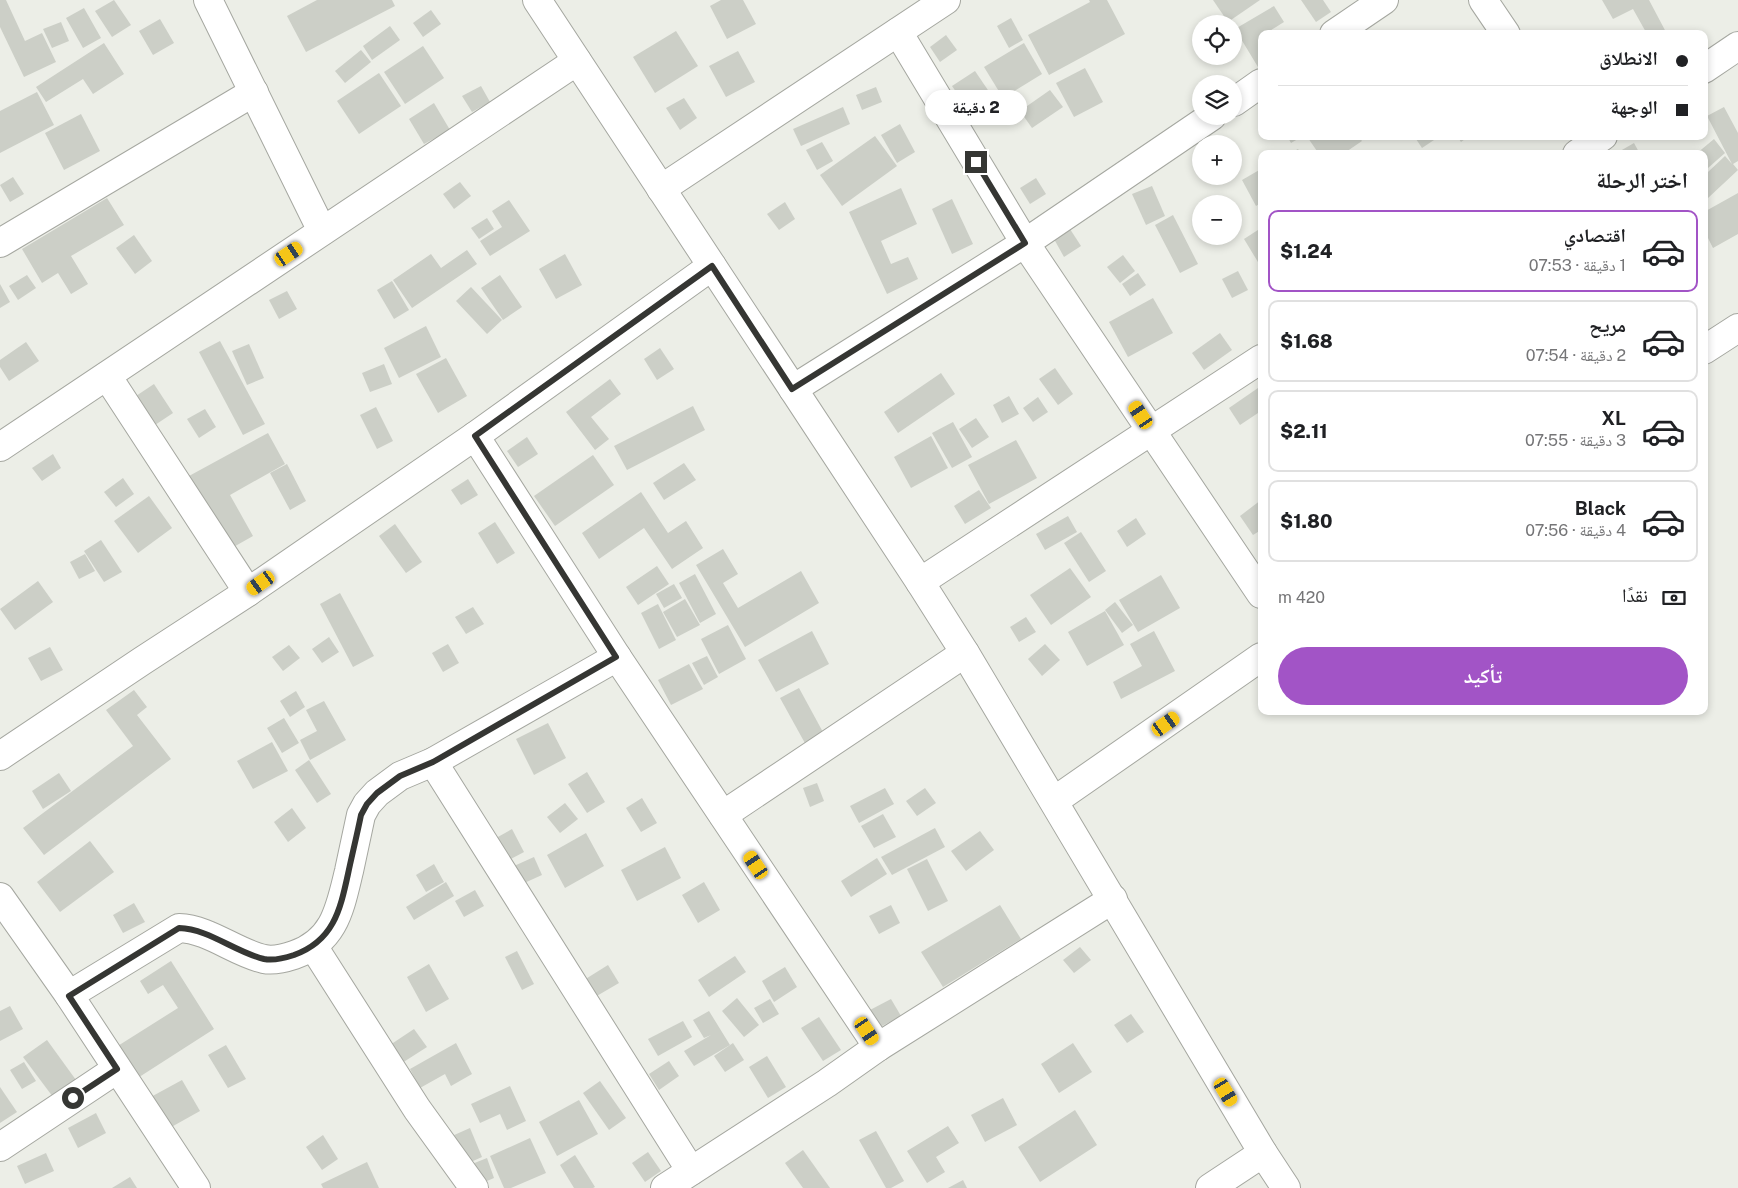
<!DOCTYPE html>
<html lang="ar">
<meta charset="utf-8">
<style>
body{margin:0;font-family:"Public Sans","Noto Naskh Arabic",sans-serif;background:#f6f6f6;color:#202124;direction:rtl;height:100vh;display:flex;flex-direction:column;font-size:19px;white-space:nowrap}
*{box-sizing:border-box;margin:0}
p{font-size:16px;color:#757577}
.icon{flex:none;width:28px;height:28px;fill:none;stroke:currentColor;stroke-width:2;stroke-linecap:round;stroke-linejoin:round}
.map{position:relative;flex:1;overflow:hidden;direction:ltr}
.panel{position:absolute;left:1258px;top:150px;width:450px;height:565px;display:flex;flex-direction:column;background:#fff;border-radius:10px;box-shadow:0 2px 8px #0003;direction:rtl}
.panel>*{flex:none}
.banner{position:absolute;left:1258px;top:30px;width:450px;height:110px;border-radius:10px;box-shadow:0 2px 8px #0003;direction:rtl;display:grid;align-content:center;height:110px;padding:0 20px;background:#fff}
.fabs{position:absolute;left:1192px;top:15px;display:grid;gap:10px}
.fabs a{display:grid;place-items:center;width:50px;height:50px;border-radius:50%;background:#fff;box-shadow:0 2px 8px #0003;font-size:25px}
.end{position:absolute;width:22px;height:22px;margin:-11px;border:6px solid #353633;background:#fff;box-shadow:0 0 0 2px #fff}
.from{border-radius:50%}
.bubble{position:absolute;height:35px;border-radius:18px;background:#fff;box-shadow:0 2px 8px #0003;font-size:16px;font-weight:800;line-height:35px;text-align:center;direction:rtl}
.car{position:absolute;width:15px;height:30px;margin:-15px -8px;border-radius:6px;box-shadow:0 0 4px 1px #0007;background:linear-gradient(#f5c518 24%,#345 0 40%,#f5c518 0 76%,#345 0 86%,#f5c518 0)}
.banner b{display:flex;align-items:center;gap:18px;height:48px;font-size:19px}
.banner b+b{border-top:1px solid #e0e0e0}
.banner i{width:12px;height:12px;background:#202124}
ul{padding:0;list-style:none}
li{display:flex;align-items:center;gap:15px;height:82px;margin:0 10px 8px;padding:0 10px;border:2px solid #e0e0e0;border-radius:10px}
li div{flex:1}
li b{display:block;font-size:19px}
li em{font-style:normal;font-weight:800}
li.active{border-color:#a254c6}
li>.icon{width:45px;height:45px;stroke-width:1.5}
h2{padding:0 20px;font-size:22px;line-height:60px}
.pay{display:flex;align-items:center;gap:12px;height:55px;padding:0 20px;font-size:19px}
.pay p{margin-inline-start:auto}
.cta{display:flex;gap:10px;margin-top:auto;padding:10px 20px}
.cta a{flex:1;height:58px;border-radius:30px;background:#a254c6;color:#fff;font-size:20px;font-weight:800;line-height:58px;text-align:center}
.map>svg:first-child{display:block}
.building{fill:#cccfc7}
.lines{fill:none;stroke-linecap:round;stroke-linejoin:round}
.minor-casing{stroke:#a5a7a0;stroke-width:30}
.minor{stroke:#fff;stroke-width:28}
.route{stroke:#353633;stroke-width:6}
</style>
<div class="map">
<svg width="1738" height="1188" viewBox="0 0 1738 1188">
<rect width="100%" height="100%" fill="#eceee7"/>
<!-- building -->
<g class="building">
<path d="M0,0H6L25,41L42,33L56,62L24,77L0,27Z"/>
<path d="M114,0L131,25L112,37L95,11Z"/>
<path d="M317,0H392L395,6L306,52L287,16Z"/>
<path d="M721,0H743L756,24L727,39L710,6Z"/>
<path d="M1089,0H1107L1125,34L1049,75L1028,35L1090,2Z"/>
<path d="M1213,0H1260L1228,22Z"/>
<path d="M1301,0H1323L1331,12L1316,22Z"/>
<path d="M1602,0H1649L1667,34H1647L1633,9L1613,19Z"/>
<path d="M1274,6L1284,22L1265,34H1261V72L1235,29Z"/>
<path d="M84,8L101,38L83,48L66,18Z"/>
<path d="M431,10L441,24L423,37L413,23Z"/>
<path d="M1011,18L1023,40L1009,48L997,26Z"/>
<path d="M160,19L174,43L153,55L139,31Z"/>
<path d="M61,22L69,41L52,48L43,29Z"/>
<path d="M390,26L400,40L372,60L363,46Z"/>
<path d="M676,31L698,66L655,93L633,57Z"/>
<path d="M946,35L957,50L940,62L930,47Z"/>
<path d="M104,43L124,74L93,94L83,79L46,102L36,87Z"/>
<path d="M1024,43L1042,74L1003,98L984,67Z"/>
<path d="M423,46L444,78L405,104L384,72Z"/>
<path d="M361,50L371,62L345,83L335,71Z"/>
<path d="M738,51L755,82L726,97L709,66Z"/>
<path d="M1085,68L1103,102L1074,117L1056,83Z"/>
<path d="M975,71L994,99L972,115L952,86Z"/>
<path d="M379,73L401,106L359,134L337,101Z"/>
<path d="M481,86L490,102L472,112L462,96Z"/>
<path d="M876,87L882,102L862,110L856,95Z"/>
<path d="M1050,90L1063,107L1032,128L1020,111Z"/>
<path d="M37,92L54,125L0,153V111Z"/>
<path d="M684,98L697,118L680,130L666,108Z"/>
<path d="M434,103L450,130L424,144L409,119Z"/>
<path d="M843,107L850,124L801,146L793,129Z"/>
<path d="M1724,107L1738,133V161L1733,164L1738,170L1708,198L1704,193V168L1708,172L1725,156L1732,164L1707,116Z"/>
<path d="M81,114L100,151L64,170L45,133Z"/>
<path d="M900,124L915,152L897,163L881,135Z"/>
<path d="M875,136L897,166L842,206L820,175Z"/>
<path d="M1287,136H1303L1291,143Z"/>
<path d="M1311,136H1358L1362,141L1343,154H1319L1308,138Z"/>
<path d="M1414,136H1437V138L1422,148Z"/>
<path d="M1457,136H1469L1461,142Z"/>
<path d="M1714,139L1725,153L1708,168L1704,163V154H1696Z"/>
<path d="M822,142L833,161L817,170L806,150Z"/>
<path d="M1634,143L1640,154H1615Z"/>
<path d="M1298,149L1301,154H1289Z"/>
<path d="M1261,169V203L1256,206L1242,180Z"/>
<path d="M13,177L24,194L10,202L0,185Z"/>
<path d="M1036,178L1046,194L1030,204L1020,188Z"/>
<path d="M460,182L471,196L454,209L443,194Z"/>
<path d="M1152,186L1165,216L1146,225L1132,194Z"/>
<path d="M901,188L917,224L881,241L891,264L908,257L918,279L887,294L849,212Z"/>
<path d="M1738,193V234L1713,248L1708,238L1704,240V212Z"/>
<path d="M107,198L124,225L71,256L88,284L71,294L58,273L42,283L22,249Z"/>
<path d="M952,199L973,244L952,254L932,209Z"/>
<path d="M509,200L530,231L490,256L480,241L502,227L492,211Z"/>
<path d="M785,202L795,219L779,230L767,214Z"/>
<path d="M1173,215L1198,264L1180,273L1155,225Z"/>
<path d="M487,218L494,229L479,239L471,228Z"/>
<path d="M1261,228V267L1244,239Z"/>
<path d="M1070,229L1081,246L1064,257L1054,239Z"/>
<path d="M134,235L152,261L135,274L116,248Z"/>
<path d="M467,250L477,264L412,308L393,280L431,254L441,268Z"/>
<path d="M565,254L582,285L556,299L539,269Z"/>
<path d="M1123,255L1135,271L1120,283L1107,267Z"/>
<path d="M1238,271L1248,290L1232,298L1222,279Z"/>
<path d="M1138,273L1146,285L1130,296L1122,284Z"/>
<path d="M27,275L36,288L18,300L9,286Z"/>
<path d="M500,275L522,307L503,320L481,288Z"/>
<path d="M392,281L409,310L394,319L377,290Z"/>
<path d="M0,284L10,302L0,308Z"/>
<path d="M471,287L502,320L487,334L456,301Z"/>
<path d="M287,291L297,309L279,319L269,300Z"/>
<path d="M1153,298L1173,333L1128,357L1109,322Z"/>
<path d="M426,326L441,357L399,378L384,348Z"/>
<path d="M1220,333L1232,350L1204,370L1192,353Z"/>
<path d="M220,341L265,424L243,435L199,352Z"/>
<path d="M26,342L39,361L9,381L0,367V360Z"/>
<path d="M249,344L264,378L247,385L232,351Z"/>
<path d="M660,348L674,369L657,380L644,359Z"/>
<path d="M446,358L467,396L438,413L416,374Z"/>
<path d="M384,364L392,384L370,392L362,373Z"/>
<path d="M1055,368L1073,394L1058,405L1039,379Z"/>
<path d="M941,373L955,394L898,433L884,412Z"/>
<path d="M610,379L621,394L591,417L609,439L595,450L566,412Z"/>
<path d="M154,384L173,413L155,425L136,396Z"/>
<path d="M1258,388L1261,393V411L1240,425L1229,408Z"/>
<path d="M1009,396L1019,414L1002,423L993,405Z"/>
<path d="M1038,397L1048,412L1033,422L1023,408Z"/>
<path d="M693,406L705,430L627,470L614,446Z"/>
<path d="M376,407L393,441L377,449L360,415Z"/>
<path d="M205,409L216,427L199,438L187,419Z"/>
<path d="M976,418L989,437L972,448L959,429Z"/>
<path d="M953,422L972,457L952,468L932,433Z"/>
<path d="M268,433L285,464L230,495L253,536L230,549L189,476Z"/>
<path d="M931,436L948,468L911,488L894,457Z"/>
<path d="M527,437L538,454L518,467L507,451Z"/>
<path d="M1016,440L1037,478L989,504L968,465Z"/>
<path d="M53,454L61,468L42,481L32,468Z"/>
<path d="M593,455L614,485L555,526L534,496Z"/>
<path d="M684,463L696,480L664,500L653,483Z"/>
<path d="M287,464L306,501L290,510L270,473Z"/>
<path d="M123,478L134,494L116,507L104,492Z"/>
<path d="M468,479L478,495L461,505L451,490Z"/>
<path d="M979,490L991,508L965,524L954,506Z"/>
<path d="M641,492L668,533L686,521L703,548L672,569L644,528L599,559L582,533Z"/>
<path d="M149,496L172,528L138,553L114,521Z"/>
<path d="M1261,500V530L1253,535L1240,516Z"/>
<path d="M1068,516L1077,532L1045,550L1036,534Z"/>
<path d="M1136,518L1146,534L1127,547L1117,531Z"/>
<path d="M495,522L515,553L497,564L478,533Z"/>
<path d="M395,524L422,562L406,573L379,536Z"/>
<path d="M1081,532L1106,571L1089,582L1064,543Z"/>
<path d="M101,540L122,572L104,582L84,551Z"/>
<path d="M723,549L738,574L723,583L738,608L801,571L819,603L745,647L696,565Z"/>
<path d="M85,554L95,571L79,579L70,562Z"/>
<path d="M657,566L669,584L638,605L626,587Z"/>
<path d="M1070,568L1091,597L1051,625L1030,595Z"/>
<path d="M695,574L716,614L700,623L679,583Z"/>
<path d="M1161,575L1180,608L1138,632L1119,600Z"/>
<path d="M38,581L53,602L15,630L0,609Z"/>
<path d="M674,584L682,598L664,608L656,594Z"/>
<path d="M340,593L374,656L353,667L320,604Z"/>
<path d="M685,599L700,625L677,637L663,612Z"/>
<path d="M1115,602L1133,625L1122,633L1105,610Z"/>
<path d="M658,604L676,640L659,649L641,613Z"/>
<path d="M473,607L484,624L466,634L455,617Z"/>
<path d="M1105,611L1124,645L1087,666L1068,632Z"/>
<path d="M1026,617L1036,632L1019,642L1010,627Z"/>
<path d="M728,625L746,659L719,674L701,639Z"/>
<path d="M812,631L829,664L776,692L758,660Z"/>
<path d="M1154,631L1175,671L1121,699L1113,682L1142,666L1130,644Z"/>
<path d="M329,637L339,652L322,663L312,649Z"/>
<path d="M448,644L459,663L443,672L432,653Z"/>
<path d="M1045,644L1060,660L1042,676L1028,659Z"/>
<path d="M289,645L300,658L283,671L272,657Z"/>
<path d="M50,647L63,670L41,681L28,658Z"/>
<path d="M707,656L718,677L704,685L692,663Z"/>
<path d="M689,664L703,689L671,705L658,680Z"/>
<path d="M799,688L824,734L806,745L780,698Z"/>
<path d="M134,690L147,707L137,715L171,759L44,855L23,828L133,746L106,710Z"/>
<path d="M296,691L305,707L290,717L280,701Z"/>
<path d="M324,701L346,740L310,760L300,740L317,731L306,710Z"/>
<path d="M284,718L299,743L282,753L267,728Z"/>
<path d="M548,723L566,758L534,775L516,739Z"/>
<path d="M272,742L288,771L253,789L237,761Z"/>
<path d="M309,760L331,794L317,803L295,770Z"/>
<path d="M587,772L605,802L587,813L568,784Z"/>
<path d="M59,773L71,791L43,809L32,791Z"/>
<path d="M817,783L824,801L810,807L803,788Z"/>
<path d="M885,788L894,804L859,823L850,806Z"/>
<path d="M925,788L936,803L917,816L906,801Z"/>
<path d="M642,798L657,823L641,832L626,808Z"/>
<path d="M565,803L578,819L560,833L547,817Z"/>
<path d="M292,808L306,828L288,842L274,822Z"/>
<path d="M883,814L896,837L874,848L861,826Z"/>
<path d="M935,828L945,847L892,875L881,857Z"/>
<path d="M512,829L524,852L507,861L496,838Z"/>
<path d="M980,831L994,850L966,871L951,851Z"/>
<path d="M586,833L604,866L565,888L547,855Z"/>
<path d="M90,841L114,872L60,912L37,882Z"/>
<path d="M665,847L681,878L637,901L621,870Z"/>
<path d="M534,857L542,875L522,884L514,866Z"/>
<path d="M877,858L887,874L851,897L841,881Z"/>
<path d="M927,859L948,901L928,911L907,869Z"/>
<path d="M434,864L444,882L426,892L416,875Z"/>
<path d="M446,882L454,896L414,920L406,907Z"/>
<path d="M704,882L720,910L698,923L682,895Z"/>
<path d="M475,890L484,906L464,917L455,901Z"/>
<path d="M134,903L145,922L123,933L113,915Z"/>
<path d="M891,905L900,923L879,934L869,916Z"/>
<path d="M1000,905L1021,939L943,987L921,952Z"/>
<path d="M1080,947L1091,960L1074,973L1063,960Z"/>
<path d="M517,951L534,984L522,990L505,957Z"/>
<path d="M735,956L746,972L709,997L698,980Z"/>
<path d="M171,961L214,1029L133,1081L113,1049L178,1008L163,985L148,994L140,981Z"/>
<path d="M429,964L449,999L426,1012L407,977Z"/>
<path d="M608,965L619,983L595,997L584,980Z"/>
<path d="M785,967L797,987L774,1002L762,981Z"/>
<path d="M737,998L759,1025L744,1037L722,1011Z"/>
<path d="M770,999L779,1014L763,1023L754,1008Z"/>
<path d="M891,999L901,1016L880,1027L870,1010Z"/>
<path d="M10,1006L23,1029L0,1041V1011Z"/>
<path d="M709,1011L730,1045L694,1066L684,1051L711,1035L704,1038L693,1020Z"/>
<path d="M1131,1014L1144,1032L1127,1043L1114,1025Z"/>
<path d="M819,1017L841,1050L823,1061L801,1028Z"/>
<path d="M683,1021L692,1037L658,1056L648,1039Z"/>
<path d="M414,1029L427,1047L402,1063L390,1045Z"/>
<path d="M47,1040L76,1080L53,1097L23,1057Z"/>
<path d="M456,1043L472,1074L451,1086L445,1074L420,1088L410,1069Z"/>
<path d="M733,1043L744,1060L725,1072L714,1056Z"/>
<path d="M1073,1043L1092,1072L1059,1093L1041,1064Z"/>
<path d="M226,1045L246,1079L228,1088L208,1055Z"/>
<path d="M767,1056L786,1087L768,1098L749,1067Z"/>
<path d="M669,1061L679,1076L659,1090L649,1074Z"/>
<path d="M24,1062L36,1081L22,1089L10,1070Z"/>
<path d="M182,1080L200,1111L166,1130L149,1098Z"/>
<path d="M600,1081L626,1118L609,1130L583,1093Z"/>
<path d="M510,1086L526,1121L507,1130L500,1114L480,1123L471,1104Z"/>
<path d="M0,1087L17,1112L0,1123Z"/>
<path d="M1003,1098L1017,1125L985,1142L971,1115Z"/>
<path d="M579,1100L598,1134L557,1156L539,1122Z"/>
<path d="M1075,1110L1097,1145L1040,1182L1018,1147Z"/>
<path d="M96,1113L106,1133L78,1148L68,1128Z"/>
<path d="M948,1126L959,1143L936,1157L945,1172L927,1183L907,1151Z"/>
<path d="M470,1128L482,1157L464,1165L452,1136Z"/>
<path d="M876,1131L904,1181L891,1188H886L859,1140Z"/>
<path d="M323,1135L338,1159L322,1170L306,1147Z"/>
<path d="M530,1138L546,1173L511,1188H504L490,1156Z"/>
<path d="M803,1150L830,1188H803L785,1163Z"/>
<path d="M648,1152L661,1171L645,1182L632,1163Z"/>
<path d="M46,1153L54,1171L25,1184L17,1166Z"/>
<path d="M575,1155L595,1187L593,1188H574L560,1165Z"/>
<path d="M487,1158L494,1178L480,1184L472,1164Z"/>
<path d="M367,1162L379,1188H323L321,1184Z"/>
<path d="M130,1177L137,1188H112Z"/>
<path d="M963,1180L967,1188H948Z"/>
</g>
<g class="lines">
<defs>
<g id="minor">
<path d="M208,0L322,231"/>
<path d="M537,0L920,582L965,653L1263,1153L1286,1188"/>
<path d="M1483,0L1506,34"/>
<path d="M898,32L1025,243L1261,594"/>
<path d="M1334,34L1384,0"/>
<path d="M1704,69L1738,46"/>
<path d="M1234,102L1261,83"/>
<path d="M1577,154L1603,136"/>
<path d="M661,189L946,0"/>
<path d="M0,243L254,92"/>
<path d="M1704,350L1738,328"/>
<path d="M107,376L248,592"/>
<path d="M793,389L1025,243L1212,116"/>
<path d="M475,436L617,657L878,1047"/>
<path d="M0,447L577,61"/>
<path d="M920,582L1261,359"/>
<path d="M0,756L142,661L248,592L475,436L712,266"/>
<path d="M433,762L691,1171"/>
<path d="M1054,801L1261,657"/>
<path d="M723,815L965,653"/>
<path d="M0,897L69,995L196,1188"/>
<path d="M313,946L417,1109L474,1188"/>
<path d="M69,995L179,928C209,929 236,953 264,959C274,961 285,958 294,955C335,941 340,908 349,871C353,852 357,833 361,815L367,804L377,793L400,776L433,762L617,657"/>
<path d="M0,1147L117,1069"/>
<path d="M665,1188L827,1083L878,1047L1113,899"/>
<path d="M1210,1188L1263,1153"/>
</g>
</defs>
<!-- minor casing -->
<use href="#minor" class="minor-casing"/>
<!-- minor -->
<use href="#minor" class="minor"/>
</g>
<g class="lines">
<!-- route -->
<path class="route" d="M73,1098L117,1069L69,996L179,928C209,929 235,952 264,959C274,961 285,958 294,955C333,941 340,911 348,874C352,855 357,835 361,815L367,804L377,793L400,776L433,762L616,657L475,436L712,266L792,389L1025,243L976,162"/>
</g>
</svg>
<div class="fabs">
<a><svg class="icon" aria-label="locate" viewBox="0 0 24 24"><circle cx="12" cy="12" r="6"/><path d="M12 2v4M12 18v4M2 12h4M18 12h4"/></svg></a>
<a><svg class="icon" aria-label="layers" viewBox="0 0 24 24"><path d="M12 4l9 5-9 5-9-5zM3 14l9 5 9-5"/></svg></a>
<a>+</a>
<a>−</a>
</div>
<i class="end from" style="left:73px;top:1098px"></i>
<i class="end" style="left:976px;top:162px"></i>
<div class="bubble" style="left:925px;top:90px;width:102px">2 دقيقة</div>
<i class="car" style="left:289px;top:254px;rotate:56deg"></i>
<i class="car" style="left:1141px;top:415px;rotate:326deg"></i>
<i class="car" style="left:261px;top:583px;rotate:235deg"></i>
<i class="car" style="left:1166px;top:724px;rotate:55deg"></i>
<i class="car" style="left:756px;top:865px;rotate:326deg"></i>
<i class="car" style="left:867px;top:1031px;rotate:146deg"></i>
<i class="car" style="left:1226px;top:1092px;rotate:149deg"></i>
<div class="banner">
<b><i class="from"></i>الانطلاق</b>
<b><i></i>الوجهة</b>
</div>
<section class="panel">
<h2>اختر الرحلة</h2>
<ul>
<li class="active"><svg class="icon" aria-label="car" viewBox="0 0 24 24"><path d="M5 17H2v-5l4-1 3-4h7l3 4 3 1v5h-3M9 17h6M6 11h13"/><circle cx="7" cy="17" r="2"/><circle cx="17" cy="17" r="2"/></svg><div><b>اقتصادي</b><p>1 دقيقة · 07:53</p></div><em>$1.24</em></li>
<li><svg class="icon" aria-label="car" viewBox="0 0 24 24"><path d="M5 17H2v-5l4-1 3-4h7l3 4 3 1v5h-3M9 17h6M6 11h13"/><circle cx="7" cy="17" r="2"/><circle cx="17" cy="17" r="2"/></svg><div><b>مريح</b><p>2 دقيقة · 07:54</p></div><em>$1.68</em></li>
<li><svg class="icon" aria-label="car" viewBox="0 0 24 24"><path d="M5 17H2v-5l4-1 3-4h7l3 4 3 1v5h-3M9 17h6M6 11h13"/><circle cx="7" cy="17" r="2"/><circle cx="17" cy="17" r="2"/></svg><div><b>XL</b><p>3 دقيقة · 07:55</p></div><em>$2.11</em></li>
<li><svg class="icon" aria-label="car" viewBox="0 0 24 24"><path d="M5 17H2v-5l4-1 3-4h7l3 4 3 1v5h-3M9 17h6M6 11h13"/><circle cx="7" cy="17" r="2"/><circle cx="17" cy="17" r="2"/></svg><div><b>Black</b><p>4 دقيقة · 07:56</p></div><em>$1.80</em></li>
</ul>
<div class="pay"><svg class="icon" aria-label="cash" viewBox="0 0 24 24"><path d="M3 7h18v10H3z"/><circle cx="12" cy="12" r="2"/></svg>نقدًا<p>420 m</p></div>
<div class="cta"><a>تأكيد</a></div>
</section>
</div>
